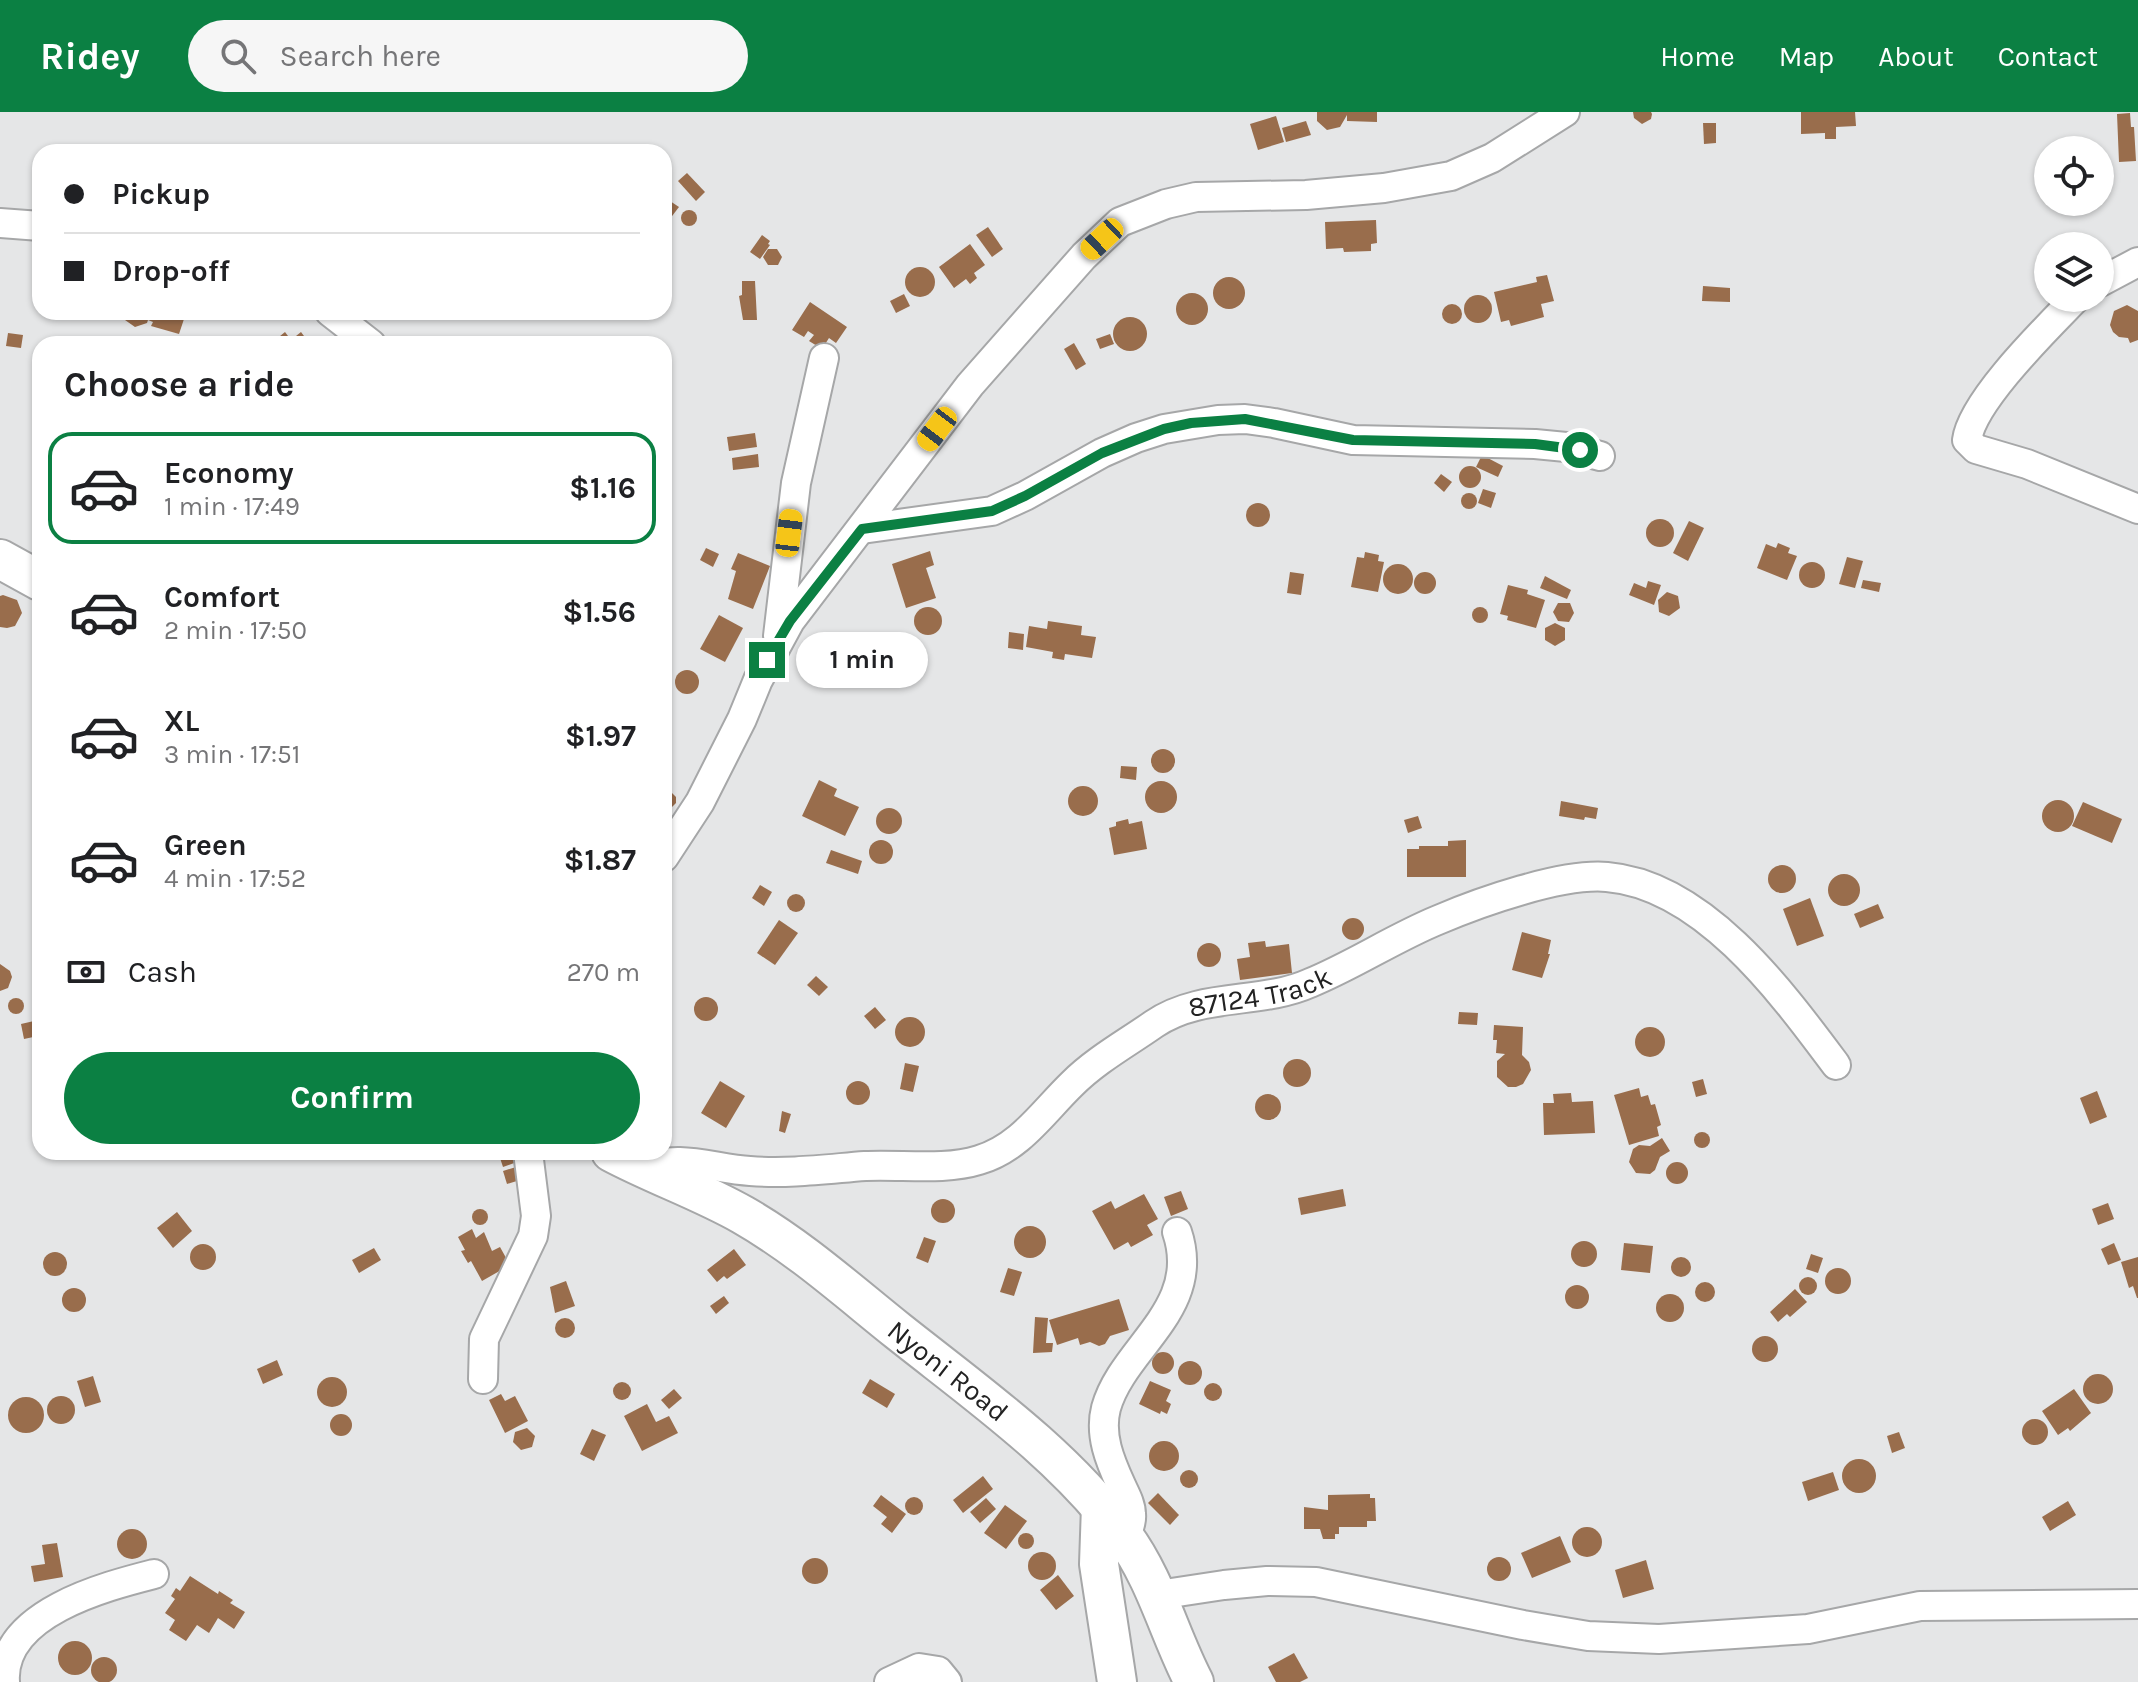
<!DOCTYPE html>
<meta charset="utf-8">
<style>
body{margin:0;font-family:Karla,sans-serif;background:#f6f6f6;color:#202124;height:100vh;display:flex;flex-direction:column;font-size:30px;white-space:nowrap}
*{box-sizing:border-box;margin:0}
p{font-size:26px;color:#757577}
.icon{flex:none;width:44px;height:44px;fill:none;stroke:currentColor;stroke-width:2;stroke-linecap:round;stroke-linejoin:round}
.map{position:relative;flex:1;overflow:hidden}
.side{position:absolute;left:32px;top:224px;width:640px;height:824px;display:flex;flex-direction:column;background:#fff;border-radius:24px;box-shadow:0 2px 6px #0004}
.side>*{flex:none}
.top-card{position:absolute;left:32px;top:32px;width:640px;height:176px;border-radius:24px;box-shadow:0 2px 6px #0004;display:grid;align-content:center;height:176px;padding:0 32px;background:#fff}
.tools{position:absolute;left:2034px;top:24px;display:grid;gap:16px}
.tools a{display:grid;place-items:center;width:80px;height:80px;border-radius:50%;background:#fff;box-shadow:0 2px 6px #0004;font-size:40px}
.end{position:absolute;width:36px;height:36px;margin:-18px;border:10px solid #0b8043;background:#fff;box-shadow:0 0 0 4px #fff}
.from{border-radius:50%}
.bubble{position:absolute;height:56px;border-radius:28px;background:#fff;box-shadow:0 2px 6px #0004;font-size:26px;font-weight:700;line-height:56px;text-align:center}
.car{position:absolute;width:24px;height:48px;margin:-24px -12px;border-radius:10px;box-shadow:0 0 6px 2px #0007;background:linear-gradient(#f5c518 24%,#345 0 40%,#f5c518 0 76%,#345 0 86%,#f5c518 0)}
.top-card b{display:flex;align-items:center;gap:28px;height:76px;font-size:30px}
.top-card b+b{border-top:2px solid #e0e0e0}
.top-card i{width:20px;height:20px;background:#202124}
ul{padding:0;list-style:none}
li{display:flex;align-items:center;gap:24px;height:112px;margin:0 16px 12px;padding:0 16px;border:4px solid transparent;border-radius:24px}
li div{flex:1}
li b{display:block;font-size:30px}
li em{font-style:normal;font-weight:700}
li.on{border-color:#0b8043}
li>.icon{width:72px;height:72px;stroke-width:1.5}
h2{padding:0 32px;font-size:36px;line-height:96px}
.pay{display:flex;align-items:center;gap:20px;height:88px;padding:0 32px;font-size:30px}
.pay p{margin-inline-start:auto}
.action{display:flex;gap:16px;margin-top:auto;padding:16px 32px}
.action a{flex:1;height:92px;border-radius:48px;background:#0b8043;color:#fff;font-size:32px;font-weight:700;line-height:92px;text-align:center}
header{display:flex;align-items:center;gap:48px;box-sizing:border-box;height:112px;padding:0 40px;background:#0b8043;color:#fff}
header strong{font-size:38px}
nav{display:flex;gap:44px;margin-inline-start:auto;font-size:28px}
.search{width:560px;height:72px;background:#f6f6f6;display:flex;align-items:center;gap:20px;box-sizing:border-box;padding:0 28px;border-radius:44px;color:#757577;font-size:30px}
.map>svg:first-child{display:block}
.building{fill:#996d4c}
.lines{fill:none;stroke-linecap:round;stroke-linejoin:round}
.street-casing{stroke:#a6a7a8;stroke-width:32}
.secondary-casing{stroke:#a6a7a8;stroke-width:42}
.street{stroke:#fff;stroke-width:28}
.secondary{stroke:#fff;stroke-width:38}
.route{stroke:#0b8043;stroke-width:10}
.labels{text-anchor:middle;stroke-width:7;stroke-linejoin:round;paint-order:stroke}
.street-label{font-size:28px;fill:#222;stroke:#e5e6e7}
</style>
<header>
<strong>Ridey</strong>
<div class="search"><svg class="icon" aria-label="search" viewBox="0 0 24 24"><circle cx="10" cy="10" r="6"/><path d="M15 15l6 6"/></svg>Search here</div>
<nav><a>Home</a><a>Map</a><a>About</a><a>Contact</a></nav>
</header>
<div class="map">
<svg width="2138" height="1570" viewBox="0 0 2138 1570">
<rect width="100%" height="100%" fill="#e5e6e7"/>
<!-- building -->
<g class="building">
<path d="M1317,0H1377V10L1347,9V3L1340,15L1327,18L1317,9Z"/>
<path d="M1633,0H1651L1652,2L1651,7L1642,12L1634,6Z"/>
<path d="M1801,0H1855L1856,14L1836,15V27H1825V21L1801,22Z"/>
<path d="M2130,1L2131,15H2134L2136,49L2119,50L2117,2Z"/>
<path d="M1276,4L1284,30L1258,38L1250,12Z"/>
<path d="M1306,9L1311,23L1286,30L1282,16Z"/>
<path d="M1703,11H1716V31L1704,32Z"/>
<path d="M687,61L705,80L696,89L678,69Z"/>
<path d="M664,85L679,95L669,108L664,104Z"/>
<circle cx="689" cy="106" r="8"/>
<path d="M1376,108L1377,131L1371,132V139L1344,140L1343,136L1326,137L1325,110Z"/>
<path d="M988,115L1003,137L992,145L976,123Z"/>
<path d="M762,123L770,129L768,132L770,133L760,147L750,140Z"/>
<path d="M970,132L985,153L974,161L977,166L970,172L966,167L954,176L939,155Z"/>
<path d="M768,137H777L782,145L778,153H768L763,145Z"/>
<circle cx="920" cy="170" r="15"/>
<path d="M1547,163L1554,189L1541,192L1544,205L1511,214L1509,208L1501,210L1494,180L1537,170L1536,165Z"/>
<circle cx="1229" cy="181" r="16"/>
<path d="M742,169H755L757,208H743L739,184L742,183Z"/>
<path d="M1703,174L1730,176V190L1702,189Z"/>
<circle cx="1192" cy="197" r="16"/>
<path d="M904,182L910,194L896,201L890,189Z"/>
<circle cx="1478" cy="197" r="14"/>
<path d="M810,190L847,215L836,231L829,226L822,237L809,229L814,223L808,219L804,225L792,218Z"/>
<circle cx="1452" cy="202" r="10"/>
<path d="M2127,193L2138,199V228L2130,231L2128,226L2119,225L2113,220L2110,213L2114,199Z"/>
<path d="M122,200H172L171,203L184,207L179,222L151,214L153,210L148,208L147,211L135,215L125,208Z"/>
<circle cx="1130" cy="222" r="17"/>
<path d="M285,220L291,228L301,220L310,232H276L274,229Z"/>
<path d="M8,221L23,223L21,236L6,234Z"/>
<path d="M1110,222L1114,232L1100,237L1096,227Z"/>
<path d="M1074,231L1086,252L1076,258L1064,237Z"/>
<path d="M755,321L757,335L729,339L727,325Z"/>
<path d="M758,342L759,355L733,358L732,346Z"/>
<path d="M1482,343L1503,354L1498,365L1476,355Z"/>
<circle cx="1470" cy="365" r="11"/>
<path d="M1441,362L1452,370L1444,380L1434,371Z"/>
<path d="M1483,377L1496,381L1491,396L1478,391Z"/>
<circle cx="1469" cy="389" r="8"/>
<circle cx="1258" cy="403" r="12"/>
<circle cx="1660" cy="421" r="14"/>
<path d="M1689,409L1704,416L1688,449L1673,441Z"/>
<path d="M1778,431L1790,436L1788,441L1797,444L1787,468L1757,456L1766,432L1776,436Z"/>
<path d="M706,436L719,442L713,455L700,448Z"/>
<path d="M930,439L934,453L926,456L936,486L906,496L892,452Z"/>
<path d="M1365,440L1379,443L1378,449L1384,450L1378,480L1351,475L1357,445L1364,446Z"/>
<path d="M738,441L770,454L753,497L728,487L736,459L731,457Z"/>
<path d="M1847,445L1863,449L1855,476L1839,472Z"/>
<circle cx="1812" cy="463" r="13"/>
<circle cx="1398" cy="467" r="15"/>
<circle cx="1425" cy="471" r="11"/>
<path d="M1290,460L1304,462L1301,483L1287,481Z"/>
<path d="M1545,464L1571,478L1567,487L1540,476Z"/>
<path d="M1863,468L1881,471L1879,480L1861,476Z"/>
<path d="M1648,469L1661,473L1654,493L1629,483L1634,471L1646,476Z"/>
<path d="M1508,473L1528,478L1527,482L1545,488L1536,516L1507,508L1508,504L1500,502Z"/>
<path d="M1667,480L1678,484L1680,496L1669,504L1659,500L1658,488Z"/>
<path d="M3,483L17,488L22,501L15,514L7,516L0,515V484Z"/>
<path d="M1558,491H1570L1574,501L1569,510L1558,509L1553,500Z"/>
<circle cx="1480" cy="503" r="8"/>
<circle cx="928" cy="509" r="14"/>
<path d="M719,503L743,516L725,550L700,537Z"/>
<path d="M1048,509L1082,514L1081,523L1096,525L1092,546L1065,542L1064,548L1052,546L1053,540L1026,535L1029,514L1047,517Z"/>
<path d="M1555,511L1565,516V528L1555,534L1545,528V516Z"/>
<path d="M1009,520L1024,522L1023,538L1008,536Z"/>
<circle cx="687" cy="570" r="12"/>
<circle cx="1163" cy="649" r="12"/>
<path d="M1121,654L1137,655L1136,668L1120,666Z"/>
<path d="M819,668L837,677L834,684L859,695L845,724L802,704Z"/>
<circle cx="1161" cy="685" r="16"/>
<circle cx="1083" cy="689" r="15"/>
<path d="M664,679H670L676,685V691L670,697L664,696Z"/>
<circle cx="2058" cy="704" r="16"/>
<path d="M1561,689L1598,696L1596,707L1585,705L1584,708L1559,704Z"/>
<path d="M2083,690L2122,707L2112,731L2072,714Z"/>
<circle cx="889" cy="709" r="13"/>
<path d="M1418,704L1422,716L1408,721L1404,708Z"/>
<path d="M1128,707L1129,712L1142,709L1147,737L1114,743L1109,716L1116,714V710Z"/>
<circle cx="881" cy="740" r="12"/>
<path d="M1466,728V765H1407V737H1419V734H1448V729Z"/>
<path d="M831,738L862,749L858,762L826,751Z"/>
<circle cx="1782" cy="767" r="14"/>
<circle cx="1844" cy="778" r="16"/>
<path d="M760,773L772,780L764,794L752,786Z"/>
<circle cx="796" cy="791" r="9"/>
<path d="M1810,786L1824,824L1797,834L1783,797Z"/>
<path d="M1878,792L1884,806L1860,816L1854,802Z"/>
<circle cx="1353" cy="817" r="11"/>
<path d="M779,808L798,821L775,853L757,841Z"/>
<path d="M1522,820L1551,828L1548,842H1550L1542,866L1512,858Z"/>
<path d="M1265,829L1266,835L1289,832L1292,861L1240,868L1237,847L1250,845L1248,831Z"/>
<circle cx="1209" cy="843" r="12"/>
<path d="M0,852L10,859L12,865L8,876L0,879Z"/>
<path d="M816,864L828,875L819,884L807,873Z"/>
<circle cx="706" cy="897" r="12"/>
<circle cx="16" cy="894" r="8"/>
<path d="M875,895L886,908L875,917L864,904Z"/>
<path d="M1459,900L1478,901L1477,913L1458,912Z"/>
<circle cx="910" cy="920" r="15"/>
<path d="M34,909L38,924L24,927L21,912Z"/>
<path d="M1494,913L1523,915L1522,943L1529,950L1531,958L1523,972L1516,975H1508L1497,965V949L1505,942L1496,941L1497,928H1493Z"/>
<circle cx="1650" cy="930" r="15"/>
<circle cx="1297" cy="961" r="14"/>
<path d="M905,951L919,954L913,980L900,977Z"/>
<path d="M1703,967L1707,982L1696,985L1692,970Z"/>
<path d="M720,969L745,984L726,1016L701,1001Z"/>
<circle cx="858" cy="981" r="12"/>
<path d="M1639,976L1641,985L1648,983L1651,993L1655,992L1661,1013L1657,1015L1659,1024L1629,1033L1614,983Z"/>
<path d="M2097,979L2107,1005L2090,1012L2080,986Z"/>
<path d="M1571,981L1572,990L1593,989L1595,1021L1544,1023L1543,991H1554L1553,982Z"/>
<circle cx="1268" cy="995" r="13"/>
<path d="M782,999L791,1002L785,1021L779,1019Z"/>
<circle cx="1702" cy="1028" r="8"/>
<path d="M1662,1026L1670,1039L1660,1045L1655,1058L1650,1062L1636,1061L1629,1050L1633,1037L1639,1033L1650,1034Z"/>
<path d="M498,1040H513L517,1050L503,1055Z"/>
<circle cx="1677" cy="1061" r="11"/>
<path d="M516,1055L520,1068L507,1072L503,1059Z"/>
<path d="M1343,1077L1346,1094L1301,1103L1298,1086Z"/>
<path d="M1181,1079L1188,1097L1171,1104L1164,1085Z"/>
<path d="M1144,1082L1158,1107L1147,1113L1153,1123L1131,1135L1128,1130L1114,1138L1092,1099L1111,1089L1115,1097Z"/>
<circle cx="943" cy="1099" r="12"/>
<path d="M2108,1091L2114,1107L2098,1113L2092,1097Z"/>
<circle cx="480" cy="1105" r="8"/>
<path d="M177,1100L192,1119L173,1136L157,1116Z"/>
<circle cx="1030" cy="1130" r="16"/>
<path d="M472,1117L476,1126L484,1120L492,1139L500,1135L510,1153L482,1169L471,1149L468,1151L461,1139L465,1138L458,1125Z"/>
<path d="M924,1125L936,1129L928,1151L916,1146Z"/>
<circle cx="1584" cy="1142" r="13"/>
<path d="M1624,1131L1653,1134L1650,1161L1621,1158Z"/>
<path d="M2114,1131L2121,1148L2108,1153L2101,1137Z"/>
<circle cx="203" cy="1145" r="13"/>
<path d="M374,1136L381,1148L359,1161L352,1148Z"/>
<path d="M734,1137L746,1153L727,1167L724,1164L717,1170L707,1158Z"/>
<circle cx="55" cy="1152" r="12"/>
<path d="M1811,1142L1823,1146L1818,1161L1806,1157Z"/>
<circle cx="1681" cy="1155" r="10"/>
<path d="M2138,1145V1186H2137L2133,1174L2129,1176L2121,1150Z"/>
<circle cx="1838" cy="1169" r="13"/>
<path d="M1008,1156L1022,1160L1014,1184L1000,1180Z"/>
<circle cx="1808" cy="1174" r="9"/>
<path d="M566,1169L575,1194L555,1201L550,1175Z"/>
<circle cx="1705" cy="1180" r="10"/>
<circle cx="1577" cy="1185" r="12"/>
<circle cx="74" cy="1188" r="12"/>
<path d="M1795,1177L1807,1190L1790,1205L1787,1202L1778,1210L1770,1200Z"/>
<circle cx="1670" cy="1196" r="14"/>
<path d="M724,1184L729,1191L716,1202L710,1194Z"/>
<path d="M1119,1187L1129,1218L1110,1224L1105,1232L1099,1234L1090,1230L1080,1233L1078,1226L1057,1233L1049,1208Z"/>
<path d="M1035,1205L1048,1206L1046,1231H1053L1052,1240L1033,1241Z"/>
<circle cx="565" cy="1216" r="10"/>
<circle cx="1765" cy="1237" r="13"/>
<circle cx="1163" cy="1251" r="11"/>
<path d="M277,1248L283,1263L263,1272L257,1257Z"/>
<circle cx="1190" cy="1261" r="12"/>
<circle cx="2098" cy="1277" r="15"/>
<path d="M93,1264L101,1290L85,1295L77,1269Z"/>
<circle cx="332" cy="1280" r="15"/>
<path d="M870,1267L895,1282L887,1296L862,1281Z"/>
<path d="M1150,1269L1171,1278L1166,1289L1171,1292L1167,1302L1161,1299L1160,1302L1139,1292Z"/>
<circle cx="622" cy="1279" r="9"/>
<circle cx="1213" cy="1280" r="9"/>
<path d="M674,1277L682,1286L669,1297L661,1288Z"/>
<path d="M2074,1277L2091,1301L2070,1319L2068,1316L2058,1323L2042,1299Z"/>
<path d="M501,1282L505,1289L515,1284L528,1309L505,1321L489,1288Z"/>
<circle cx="61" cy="1298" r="14"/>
<circle cx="26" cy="1303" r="18"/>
<path d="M647,1292L656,1310L669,1304L678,1321L642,1339L624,1304Z"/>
<circle cx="341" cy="1313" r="11"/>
<circle cx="2035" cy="1320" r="13"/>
<path d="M527,1316L535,1324L532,1335L521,1338L513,1330L515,1320Z"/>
<path d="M592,1317L606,1323L594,1349L580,1342Z"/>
<path d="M1899,1320L1905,1336L1892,1341L1887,1324Z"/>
<circle cx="1164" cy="1344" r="15"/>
<circle cx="1859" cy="1364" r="17"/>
<circle cx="1189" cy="1367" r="9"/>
<path d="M1833,1360L1839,1378L1808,1389L1802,1370Z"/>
<path d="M983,1364L993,1377L963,1401L953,1388Z"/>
<path d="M1158,1381L1179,1403L1170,1413L1148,1391Z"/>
<path d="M1370,1382V1386H1375L1376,1409H1367V1415H1339V1422H1335V1427H1323L1320,1417H1304V1395L1328,1398V1383Z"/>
<path d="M881,1383L906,1402L892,1421L881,1412L887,1405L873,1394Z"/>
<circle cx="914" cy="1394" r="9"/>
<path d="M986,1386L996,1397L980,1411L970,1400Z"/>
<path d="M2068,1389L2076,1403L2050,1419L2042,1405Z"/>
<path d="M1005,1393L1027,1409L1006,1437L984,1421Z"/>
<circle cx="1587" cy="1430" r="15"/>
<circle cx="132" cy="1432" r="15"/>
<circle cx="1026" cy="1429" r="8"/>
<path d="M1560,1424L1571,1450L1532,1466L1521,1441Z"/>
<path d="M57,1431L63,1465L34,1470L31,1454L45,1452L42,1433Z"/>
<circle cx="1042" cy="1454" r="14"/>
<circle cx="1499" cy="1457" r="12"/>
<circle cx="815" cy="1459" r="13"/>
<path d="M1646,1448L1654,1477L1623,1486L1615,1458Z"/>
<path d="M1058,1463L1074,1484L1056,1498L1040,1478Z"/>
<path d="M190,1464L218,1482L219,1479L233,1488L230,1491L245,1500L234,1517L218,1506L209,1521L197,1513L186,1529L169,1518L175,1508L165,1501L175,1487L171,1484L176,1476L180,1479Z"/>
<circle cx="75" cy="1546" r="17"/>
<path d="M1294,1541L1308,1566L1300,1570H1276L1268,1555Z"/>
<circle cx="104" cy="1558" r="13"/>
</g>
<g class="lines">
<defs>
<g id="street">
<path d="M0,111L40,114"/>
<path d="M2100,170L2138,150"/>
<path d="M2076,186C2047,216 1972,289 1967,328L1976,337L2027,352L2138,397"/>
<path d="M330,200L371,232"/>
<path d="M862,417L992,399L1025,384L1102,341L1136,326L1164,317L1218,308L1245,307L1274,311L1353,328L1535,332L1566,335L1600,344"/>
<path d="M778,524L796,371L824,246"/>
<path d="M664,745L700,690L742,607L758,568L790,509L970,273L1084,144L1120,110L1166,92L1196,85L1306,83L1384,76L1451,64L1492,46L1565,0"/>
<path id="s1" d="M644,1057C678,1041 714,1057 750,1059C789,1062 826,1057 865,1054C901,1052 944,1059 979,1048C1020,1036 1043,1000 1072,972C1096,948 1127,931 1154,912C1201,880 1261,893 1310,871C1354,853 1394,826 1438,808C1480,790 1562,761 1607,765C1704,773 1783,882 1836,953"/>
<path d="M483,1267L484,1227L533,1124L536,1104L528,1040"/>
<path d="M1125,1425C1128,1418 1132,1410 1131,1402C1131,1392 1125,1382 1121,1373C1110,1349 1099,1323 1106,1296C1123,1235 1203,1197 1177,1120"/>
<path d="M1158,1483L1224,1473L1267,1469L1316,1470L1523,1513L1588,1524L1659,1527L1808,1517L1920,1494L2138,1492"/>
<path d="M5,1570C0,1501 107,1474 154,1462"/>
<path d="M889,1570L919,1556L938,1559L947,1570"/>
</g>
<g id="secondary">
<path d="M0,447L40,469"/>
<path id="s2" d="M611,1040C654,1063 701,1079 743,1103C799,1135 848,1179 898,1219C976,1281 1063,1342 1123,1423C1156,1467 1169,1522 1194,1570"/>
<path d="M1101,1394L1099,1452L1117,1570"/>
</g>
</defs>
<!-- street casing -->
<use href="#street" class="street-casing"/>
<!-- secondary casing -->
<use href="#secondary" class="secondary-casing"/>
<!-- street -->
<use href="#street" class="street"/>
<!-- secondary -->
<use href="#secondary" class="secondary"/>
</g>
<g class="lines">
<!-- route -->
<path class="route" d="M767,548L790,509L862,417L992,399L1025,384L1102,341L1164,317L1191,311L1245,307L1353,328L1535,332L1580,338"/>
</g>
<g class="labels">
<!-- street labels -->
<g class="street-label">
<text dy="10" stroke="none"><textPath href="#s1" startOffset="672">87124 Track</textPath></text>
<text dy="10" stroke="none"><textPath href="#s2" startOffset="404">Nyoni Road</textPath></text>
</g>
</g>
</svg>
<div class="tools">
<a><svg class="icon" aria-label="locate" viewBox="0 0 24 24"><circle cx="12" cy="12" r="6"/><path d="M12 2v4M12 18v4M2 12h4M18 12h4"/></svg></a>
<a><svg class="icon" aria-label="layers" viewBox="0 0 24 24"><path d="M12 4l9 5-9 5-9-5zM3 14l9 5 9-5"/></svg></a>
</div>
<i class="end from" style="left:1580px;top:338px"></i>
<i class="end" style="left:767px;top:548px"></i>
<div class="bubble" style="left:796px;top:520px;width:132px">1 min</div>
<i class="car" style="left:1102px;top:127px;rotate:227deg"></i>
<i class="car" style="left:937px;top:317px;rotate:217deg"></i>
<i class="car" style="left:789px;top:421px;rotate:7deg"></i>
<div class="top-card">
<b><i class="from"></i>Pickup</b>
<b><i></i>Drop-off</b>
</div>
<section class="side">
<h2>Choose a ride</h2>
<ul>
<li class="on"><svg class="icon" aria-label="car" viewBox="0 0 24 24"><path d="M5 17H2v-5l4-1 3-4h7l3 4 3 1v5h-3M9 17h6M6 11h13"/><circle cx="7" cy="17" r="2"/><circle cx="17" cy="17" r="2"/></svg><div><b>Economy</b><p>1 min · 17:49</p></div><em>$1.16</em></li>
<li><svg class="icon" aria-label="car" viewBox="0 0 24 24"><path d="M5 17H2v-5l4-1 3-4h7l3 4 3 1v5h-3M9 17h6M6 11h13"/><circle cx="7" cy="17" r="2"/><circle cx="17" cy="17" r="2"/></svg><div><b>Comfort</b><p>2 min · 17:50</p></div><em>$1.56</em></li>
<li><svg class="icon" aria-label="car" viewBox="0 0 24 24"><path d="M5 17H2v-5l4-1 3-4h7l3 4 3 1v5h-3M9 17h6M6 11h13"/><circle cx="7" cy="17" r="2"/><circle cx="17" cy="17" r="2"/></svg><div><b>XL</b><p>3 min · 17:51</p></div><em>$1.97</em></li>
<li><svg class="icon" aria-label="car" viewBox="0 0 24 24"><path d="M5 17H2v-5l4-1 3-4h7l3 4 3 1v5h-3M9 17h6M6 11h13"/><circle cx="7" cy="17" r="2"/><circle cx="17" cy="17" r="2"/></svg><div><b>Green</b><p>4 min · 17:52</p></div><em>$1.87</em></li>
</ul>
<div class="pay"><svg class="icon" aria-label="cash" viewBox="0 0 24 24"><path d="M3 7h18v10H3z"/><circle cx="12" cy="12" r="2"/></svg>Cash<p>270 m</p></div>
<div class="action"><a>Confirm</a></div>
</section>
</div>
